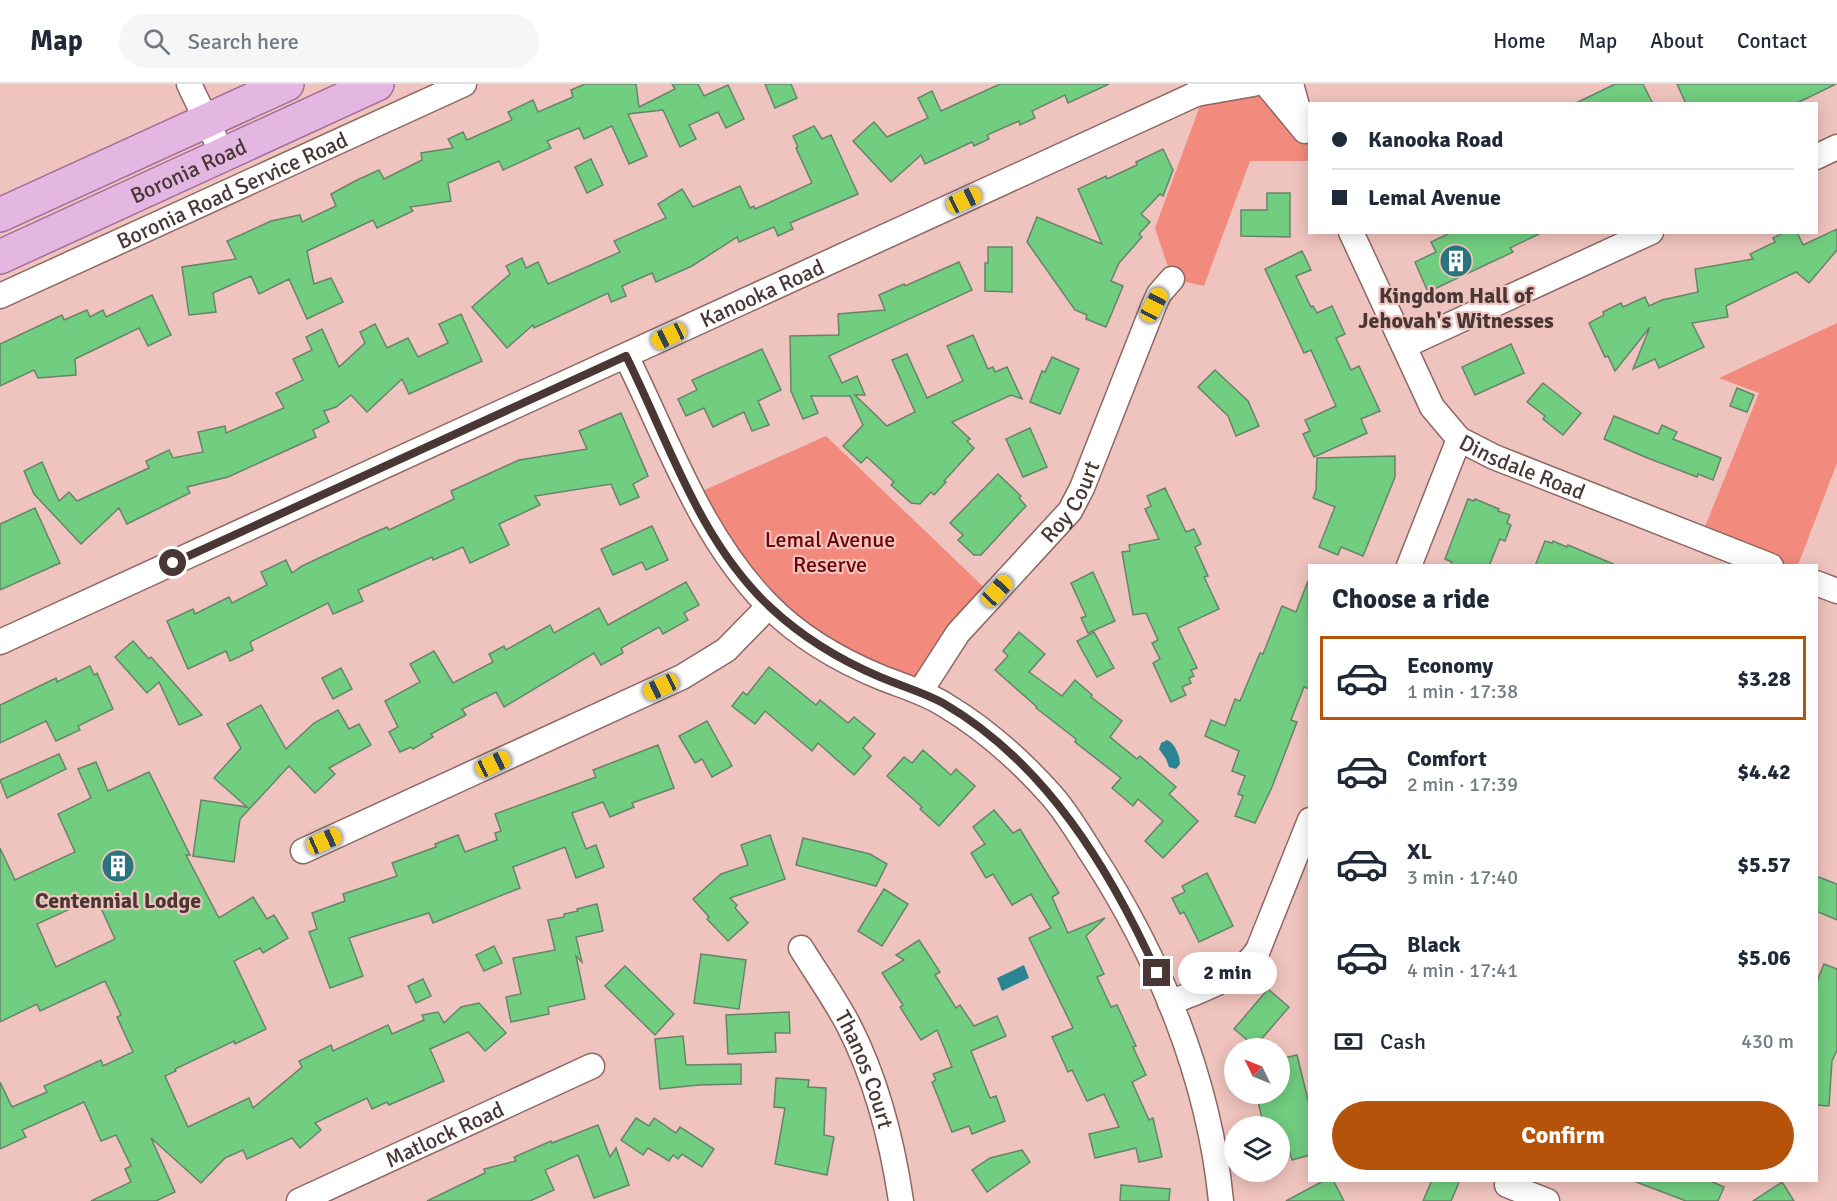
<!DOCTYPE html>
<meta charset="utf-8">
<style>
body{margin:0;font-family:Signika,sans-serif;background:#f6f6f7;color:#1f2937;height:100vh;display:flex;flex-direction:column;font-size:22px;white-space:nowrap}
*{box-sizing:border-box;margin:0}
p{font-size:20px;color:#747a83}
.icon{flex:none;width:33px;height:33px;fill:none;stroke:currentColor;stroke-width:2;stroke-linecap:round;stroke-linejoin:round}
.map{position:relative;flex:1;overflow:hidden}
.drawer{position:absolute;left:1308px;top:480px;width:510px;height:618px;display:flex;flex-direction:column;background:#fff;border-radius:0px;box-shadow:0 3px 15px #0003}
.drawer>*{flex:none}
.hud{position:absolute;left:1308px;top:18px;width:510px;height:132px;border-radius:0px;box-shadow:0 3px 15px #0003;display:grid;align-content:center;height:132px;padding:0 24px;background:#fff}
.needle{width:39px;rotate:313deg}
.fabs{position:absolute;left:1224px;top:954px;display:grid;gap:12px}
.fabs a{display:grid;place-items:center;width:66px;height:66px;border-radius:50%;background:#fff;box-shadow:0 3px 15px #0003;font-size:30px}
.end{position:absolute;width:27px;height:27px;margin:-14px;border:8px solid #483734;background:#fff;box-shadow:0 0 0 3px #fff}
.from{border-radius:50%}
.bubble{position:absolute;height:42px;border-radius:21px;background:#fff;box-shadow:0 3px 15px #0003;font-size:20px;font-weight:800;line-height:42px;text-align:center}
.car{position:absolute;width:18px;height:36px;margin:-18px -9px;border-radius:8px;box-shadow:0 0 4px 2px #0007;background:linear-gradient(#f5c518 24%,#345 0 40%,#f5c518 0 76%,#345 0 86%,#f5c518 0)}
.hud b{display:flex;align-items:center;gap:21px;height:57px;font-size:22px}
.hud b+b{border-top:2px solid #e0e1e3}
.hud i{width:15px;height:15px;background:#1f2937}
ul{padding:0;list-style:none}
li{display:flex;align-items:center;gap:18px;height:84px;margin:0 12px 9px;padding:0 12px;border:3px solid transparent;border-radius:0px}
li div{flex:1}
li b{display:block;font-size:22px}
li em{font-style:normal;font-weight:800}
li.selected{border-color:#b45309}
li>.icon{width:54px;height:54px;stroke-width:1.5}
h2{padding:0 24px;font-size:27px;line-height:72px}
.pay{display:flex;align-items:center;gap:15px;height:66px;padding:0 24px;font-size:22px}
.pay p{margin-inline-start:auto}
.action{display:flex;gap:12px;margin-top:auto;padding:12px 24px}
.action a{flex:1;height:69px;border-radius:36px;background:#b45309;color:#fff;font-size:24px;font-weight:800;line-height:69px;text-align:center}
header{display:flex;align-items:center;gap:36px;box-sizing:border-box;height:84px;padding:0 30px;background:#fff;border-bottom:2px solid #e0e1e3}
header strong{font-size:28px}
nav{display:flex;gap:33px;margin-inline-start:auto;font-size:21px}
.search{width:420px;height:54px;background:#f6f6f7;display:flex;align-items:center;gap:15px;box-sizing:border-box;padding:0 21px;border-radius:33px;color:#747a83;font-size:22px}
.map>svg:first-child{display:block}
.green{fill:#f28a7d}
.water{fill:#298591}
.building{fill:#71ce80;stroke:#67846a;stroke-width:1.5;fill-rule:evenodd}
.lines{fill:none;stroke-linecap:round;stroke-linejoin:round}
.street-casing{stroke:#8e6762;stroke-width:27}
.primary-casing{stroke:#a26b99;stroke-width:36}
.street{stroke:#fff;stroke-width:24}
.primary{stroke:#e4b7e3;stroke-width:33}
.route{stroke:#483734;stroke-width:8}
.labels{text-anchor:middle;stroke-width:4.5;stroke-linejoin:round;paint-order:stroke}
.street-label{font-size:22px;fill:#483734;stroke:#f0c4be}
.poi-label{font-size:22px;font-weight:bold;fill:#483734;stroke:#f0c4be}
.park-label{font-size:22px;fill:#6f0206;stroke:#f0c4be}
</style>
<header>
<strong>Map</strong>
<div class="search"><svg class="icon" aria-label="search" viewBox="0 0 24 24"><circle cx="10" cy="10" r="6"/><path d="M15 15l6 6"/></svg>Search here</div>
<nav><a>Home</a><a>Map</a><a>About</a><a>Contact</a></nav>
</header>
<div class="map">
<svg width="1837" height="1117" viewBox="0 0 1837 1117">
<rect width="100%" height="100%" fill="#f0c4be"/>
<!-- green -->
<g class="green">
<path d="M1253,0L1305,47L1309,58V77H1250L1204,202L1172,195L1155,144L1205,8Z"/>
<path d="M1837,239V379L1798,481H1771L1700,455L1759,309L1719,294Z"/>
<path d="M826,352L993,512L920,608L801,549L691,412Z"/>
</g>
<!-- water -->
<g class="water">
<path d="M1167,656C1175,659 1180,672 1180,680L1176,685L1169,683L1166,675L1159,665L1161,659Z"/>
<path d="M1024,881L1029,894L1002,907L997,894Z"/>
</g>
<!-- building -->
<g class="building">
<path d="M585,0H636L639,23L675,5L672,0H698L704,12L728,1L744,35L726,44L718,28L689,41L696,55L680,63L663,26L628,30L647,72L629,80L612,42L584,55L579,44L547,57L551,64L503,86L499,77L448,99L451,117L410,123L413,127L377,144L373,136L307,167L314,200L331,194L343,218L307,235L289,195L259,210L251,192L213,209L216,228L189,231L182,183L236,175L227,157L271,137L300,131L302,138L336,122L331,110L355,97L379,86L384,95L422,76L421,69L453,64L448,55L463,48L467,56L512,36L508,28L533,16L538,28L573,13L571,6Z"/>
<path d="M765,0H791L797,14L775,24Z"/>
<path d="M1000,0H1109L1068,19L1065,11L1032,27L1035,34L1020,41L1019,37L987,51L989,55L974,62L972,58L925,80L921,71L891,98L853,57L874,38L887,53L928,34L918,14L932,7L941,27Z"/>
<path d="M1615,0H1643L1653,20H1574Z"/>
<path d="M1677,0H1836L1795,20H1686Z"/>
<path d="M814,42L822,55L831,51L858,110L790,139L793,145L778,152L774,143L739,158L737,153L692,182L656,198L652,189L622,202L626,212L611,218L608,209L534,244L533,241L507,264L472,223L510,190L506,182L522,174L526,184L538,178L548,200L620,168L614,157L666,134L658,120L682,105L693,123L740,102L750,124L754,122L755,125L812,99L796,64L798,63L793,52Z"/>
<path d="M1163,65L1173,86L1163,112L1160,110L1141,130L1150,138L1139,150L1142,153L1119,179L1111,197L1123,202L1106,243L1086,235L1087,231L1075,226L1027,158L1037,133L1102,160L1078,105L1106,92L1107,95L1137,81L1136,78Z"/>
<path d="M591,75L603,101L587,109L575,83Z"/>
<path d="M1267,109H1290V153L1241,152V126H1267Z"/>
<path d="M1837,145V166L1809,199L1796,188L1726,222L1728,233L1692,239L1704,263L1659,284L1655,275L1633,285L1650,243L1615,287L1608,272L1605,273L1589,239L1604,231L1603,228L1621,219L1623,223L1645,213L1649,222L1662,216L1698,208L1695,185L1753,175L1750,170L1775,158L1773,154L1785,148H1797L1803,161Z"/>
<path d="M1452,148H1543L1510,164L1513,168L1428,208L1415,178L1436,168L1431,158Z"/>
<path d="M988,163H1012V208L985,207V179H988Z"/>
<path d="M1302,167L1311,186L1296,192L1311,223L1313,222L1317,229L1332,222L1345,250L1336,254L1351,286L1359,282L1380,327L1361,335L1367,349L1314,373L1303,350L1310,347L1305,336L1336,322L1311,266L1304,269L1265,185Z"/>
<path d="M959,178L972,206L829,272L842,299L857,292L865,311H855L887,342L915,328L892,276L907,270L927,314L963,297L947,262L973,251L988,285L993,283L995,288L1007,283L1022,315L1011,311L952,338L970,355L967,357L974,364L944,397L946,398L934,411L931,408L920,420L911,419L891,401L894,398L867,373L861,379L843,362L863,341L850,312H811L818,329L803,335L791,307L790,252L839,251L838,230L885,226L879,211L904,200L905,202Z"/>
<path d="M152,211L171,251L148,262L139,244L75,275L76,291L38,294L34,286L0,302V260L62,231L64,236L87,226L90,233L103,226L106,233Z"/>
<path d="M461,230L482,277L409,310L402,295L367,328L351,311L336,323L324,327L329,338L313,346L316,353L228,393L187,403L190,409L127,440L119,424L81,460L34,410L24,387L42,378L59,417L69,408L77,417L149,384L146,377L169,366L173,374L203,368L198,348L225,342L226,349L284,324L276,309L303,296L293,275L312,266L306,253L322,245L339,283L365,259L360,248L375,240L387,264L408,254L418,273L448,259L439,240Z"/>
<path d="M1511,260L1524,289L1475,311L1462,283Z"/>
<path d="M762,265L781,306L758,317L769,341L752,347L744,328L713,343L704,324L686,332L678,315L697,306L692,296Z"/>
<path d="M1052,273L1079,285L1060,330L1030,318L1042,287L1045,288Z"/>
<path d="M1215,286L1248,317L1259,342L1236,352L1228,332L1198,303Z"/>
<path d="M1543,299L1581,329L1563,351L1543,335L1545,332L1527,318Z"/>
<path d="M1737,304L1754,311L1747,328L1730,322Z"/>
<path d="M621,329L648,392L633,400L639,413L620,421L611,400L535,412L540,421L499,440L509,461L470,479L463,463L433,476L432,473L358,506L363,517L333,530L328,519L250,558L253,566L230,577L226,567L188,585L167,537L193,525L195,530L229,513L232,519L267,501L261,488L286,476L292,489L302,482L364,453L387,443L389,446L454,415L451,407L519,376L587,365L579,347Z"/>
<path d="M1614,332L1658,350L1662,341L1677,348L1673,355L1721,374L1713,396L1698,390L1697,393L1645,373L1604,355Z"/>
<path d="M1030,344L1047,383L1023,393L1006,355Z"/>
<path d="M1395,372V393L1363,472L1341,463L1338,471L1319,463L1335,423L1313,414L1316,406L1317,374Z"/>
<path d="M998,390L1021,412L1019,414L1026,422L981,471H974L958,456L963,451L950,439Z"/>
<path d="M1165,404L1186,448L1194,445L1201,460L1195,463L1208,492L1204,493L1219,525L1178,544L1197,584L1191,586L1194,592L1189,594L1191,599L1182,603L1186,611L1171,618L1153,579L1160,575L1152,559L1158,556L1146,529L1133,531L1122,468L1130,467L1129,461L1159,455L1145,425L1151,422L1147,412Z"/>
<path d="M1468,415L1474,417L1475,415L1499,425L1498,427L1510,431L1507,439L1511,441L1505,457L1500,455L1489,482H1450L1452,478L1445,475Z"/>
<path d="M35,424L60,479L0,506V440Z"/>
<path d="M652,442L668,476L646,486L642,478L613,491L601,465Z"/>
<path d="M1545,457L1552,459L1553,457L1567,463L1568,461L1618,482H1535Z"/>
<path d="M1093,488L1115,537L1088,549L1081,534L1086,532L1071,499Z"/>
<path d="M1308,497L1310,605L1304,603L1291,636L1297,638L1272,703L1255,739L1235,732L1243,712L1238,710L1245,692L1232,687L1239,667L1205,652L1211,636L1225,642L1235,615L1240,617L1260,569L1263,570L1282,522L1296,528Z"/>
<path d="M686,498L699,521L684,529L688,536L663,550L659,543L621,564L623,569L601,581L594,569L504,623L496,608L462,625L466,631L431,650L433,653L413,665L411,663L400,668L389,648L398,643L385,617L420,598L410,580L434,567L453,599L493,578L489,570L504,562L506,566L550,541L554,549L599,524L608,541Z"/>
<path d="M1019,548L1045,570L1029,588L1062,612L1075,596L1092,611L1091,613L1122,637L1110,653L1137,675L1140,672L1176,703L1169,710L1198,737L1163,774L1145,757L1163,737L1138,715L1133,722L1112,704L1121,694L1075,658L1076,655L1036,624L1037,623L995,586L1008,572L1003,567Z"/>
<path d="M1094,548L1114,584L1097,593L1077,557Z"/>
<path d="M133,557L149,575L151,573L202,631L179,641L159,598L147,609L115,573Z"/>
<path d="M90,582L94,591L97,589L113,625L78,642L80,646L56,657L46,637L0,659V621L56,594L57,598Z"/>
<path d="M769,583L816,621L820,616L848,639L854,633L875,650L863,664L871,672L854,691L818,659L812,667L765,627L755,640L732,622L743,608L747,611Z"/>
<path d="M341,584L352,605L333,615L322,594Z"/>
<path d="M261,621L286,665L314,639L338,626L349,645L359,640L371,661L329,684L335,690L315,709L289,682L240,735L234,778L193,772L201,716L247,723L214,694L241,664L227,640Z"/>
<path d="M707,637L732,682L712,693L702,675L695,679L679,652Z"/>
<path d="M658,661L674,704L632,719L634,723L610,733L603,718L572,729L586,765L596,761L604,783L576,794L565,763L513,783L520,804L433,839L429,829L349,854L363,892L330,904L309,848L317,845L312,829L345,817L343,810L397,792L392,779L436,763L435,760L458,751L465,768L497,756L495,749L501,747L495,730L596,693L593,686Z"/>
<path d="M923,666L951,691L956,685L975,702L939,742L920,725L922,723L887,692L904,673L912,679Z"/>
<path d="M59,670L66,685L7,714L0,696Z"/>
<path d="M96,678L108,707L149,688L190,771H186L219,834L253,813L267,835L274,831L288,854L263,869L260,864L234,877L266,945L235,960L234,957L175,985L176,987L165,992L188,1043L249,1014L253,1024L302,983L299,977L331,961L333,967L388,941L392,950L424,936L422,931L438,928L444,939L461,923L479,919L506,949L485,967L468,948L430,965L444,997L389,1021L387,1018L372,1025L367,1014L315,1039L321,1046L300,1064L292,1054L247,1075L243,1066L225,1074L201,1099L151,1054L175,1108L156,1117H91L131,1098L125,1085L131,1082L116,1051L101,1057L84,1018L22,1046L26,1053L0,1065V998L12,1023L47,1008L44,1002L71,990L101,976L103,982L133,968L117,933L121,931L105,897L40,927L37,920L0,938V764L15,796L75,768L58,730L91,714L78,685ZM96,813L115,855L56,883L37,840Z"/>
<path d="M994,726L1013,749L1020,745L1059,809L1052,813L1068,849L1105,834L1086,852L1104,890L1097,893L1111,923L1117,921L1136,962L1133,963L1146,991L1132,998L1149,1036L1153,1034L1162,1073L1139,1078L1136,1064L1095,1074L1089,1050L1119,1043L1104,1010L1087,1017L1072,986L1068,988L1052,953L1073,944L1029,854L1051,844L1031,810L1012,821L993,790L986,794L971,769L985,760L973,743Z"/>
<path d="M770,751L785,795L730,814L737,821L735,824L748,839L728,857L707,835L709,833L693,815L721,790L748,781L741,761Z"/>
<path d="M803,754L870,770L887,780L876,802L796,781Z"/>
<path d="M1207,789L1233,842L1199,858L1184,828L1180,830L1172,814L1185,808L1182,802Z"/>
<path d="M1816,792L1837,800V836L1816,827Z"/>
<path d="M884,805L908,820L882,862L858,847Z"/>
<path d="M597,820L603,847L576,853L582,878L576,872L585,915L548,923L549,930L511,938L506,913L521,910L513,874L555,866L548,836L564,833V830L578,827L577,825Z"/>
<path d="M919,856L940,888L935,891L956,924L960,921L974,942L997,932L1006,952L971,967L990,1014L996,1012L1005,1037L972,1050L969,1042L952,1048L932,998L936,996L933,990L952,983L937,946L921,956L900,923L903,921L882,889L904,876L896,871Z"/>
<path d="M494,862L502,879L484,887L476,871Z"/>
<path d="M701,870L746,876L739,925L694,919Z"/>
<path d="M1824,880L1837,885V966L1832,977L1829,1022L1816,1021V900Z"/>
<path d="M625,882L674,930L655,951L605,902Z"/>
<path d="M423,895L431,912L416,919L408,902Z"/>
<path d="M1268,905L1289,923L1258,959H1251L1234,945Z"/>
<path d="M789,928L790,949H775L776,968L728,970L726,931Z"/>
<path d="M683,952L686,981L741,980V1000L699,1001L660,1005L655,955Z"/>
<path d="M1297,971L1310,1024V1071L1292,1076L1289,1066L1280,1068V1042H1264L1256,1010H1280V975Z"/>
<path d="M776,994L809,996L808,1003L826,1004L824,1051L834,1053L827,1091L775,1080L785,1024L774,1023Z"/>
<path d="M636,1034L649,1042L654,1034L676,1049L680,1043L714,1065L702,1083L682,1070L678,1075L673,1071L669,1077L648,1064L643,1071L621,1056Z"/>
<path d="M598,1041L610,1073L616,1064L629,1101L594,1114L578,1071L545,1086L554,1106L530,1117H427L485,1089L484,1085L516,1077L514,1073L551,1057L552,1059Z"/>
<path d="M1022,1066L1030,1078L987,1108L972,1086L990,1074Z"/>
<path d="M1325,1096H1333L1344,1117H1286Z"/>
<path d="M1432,1096H1460L1451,1117H1423Z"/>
<path d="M1636,1096H1708L1724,1103L1718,1117H1686L1636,1098Z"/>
<path d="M1782,1098L1794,1117H1753Z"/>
<path d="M1121,1101L1170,1105L1169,1117H1120Z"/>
</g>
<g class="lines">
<defs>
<g id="street">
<path d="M189,0L223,71"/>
<path d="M1266,0L1305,47"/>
<path d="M1291,0L1301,36"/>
<path d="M1196,10L1253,0"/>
<path d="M1816,73L1837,63"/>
<path id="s1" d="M1351,148L1432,323L1459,355L1494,373L1771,482"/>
<path id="s2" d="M0,212L464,0"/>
<path d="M1404,262L1651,148"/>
<path d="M626,272C669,358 699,450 767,520C798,552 839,576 880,593C902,602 925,608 945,621C985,645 1021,677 1052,712C1067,729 1079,750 1092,770C1159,873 1209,994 1221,1117"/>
<path d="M1409,482L1459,355"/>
<path d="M1816,499L1837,507"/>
<path id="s3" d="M0,558L1196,10L1210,0"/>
<path id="s4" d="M920,608L958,549L1070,427L1082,404L1154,221L1159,210L1172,195"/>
<path d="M303,767L682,593L726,566L769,522"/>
<path id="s5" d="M801,864C817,890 835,915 849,942C877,997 892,1056 901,1117"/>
<path d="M1170,919C1202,905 1239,895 1258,866L1310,736"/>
<path d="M1507,1101L1547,1117"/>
<path id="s6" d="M299,1117L592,982"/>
</g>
<g id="primary">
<path d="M0,131L287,0"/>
<path id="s7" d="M0,173L377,0"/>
</g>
</defs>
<!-- street casing -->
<use href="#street" class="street-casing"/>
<!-- primary casing -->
<use href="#primary" class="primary-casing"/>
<!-- street -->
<use href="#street" class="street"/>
<!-- primary -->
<use href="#primary" class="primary"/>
</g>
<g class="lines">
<!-- route -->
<path class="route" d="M173,479L626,272C669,358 698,455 770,523C802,553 840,576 880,593C901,602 923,608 943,619C1045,678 1110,785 1157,889"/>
</g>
<!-- icons -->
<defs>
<symbol id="building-disc" viewBox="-11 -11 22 22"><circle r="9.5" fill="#2b737d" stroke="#f0c4be"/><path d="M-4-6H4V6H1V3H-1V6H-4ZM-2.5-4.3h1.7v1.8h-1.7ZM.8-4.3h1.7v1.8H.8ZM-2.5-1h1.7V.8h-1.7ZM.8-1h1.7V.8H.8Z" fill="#fff"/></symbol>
</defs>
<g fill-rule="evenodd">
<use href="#building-disc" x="1437" y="158" width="38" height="38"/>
<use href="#building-disc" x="99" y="763" width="38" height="38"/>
</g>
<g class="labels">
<!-- street labels -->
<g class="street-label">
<text dy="8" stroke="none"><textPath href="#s7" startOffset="207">Boronia Road</textPath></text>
<text dy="8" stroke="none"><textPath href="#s2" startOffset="255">Boronia Road Service Road</textPath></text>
<text dy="8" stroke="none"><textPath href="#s3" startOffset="838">Kanooka Road</textPath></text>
<text dy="8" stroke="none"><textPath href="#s1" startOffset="304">Dinsdale Road</textPath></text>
<text dy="8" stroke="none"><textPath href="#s4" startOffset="244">Roy Court</textPath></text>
<text dy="8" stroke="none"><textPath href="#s5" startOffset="138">Thanos Court</textPath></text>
<text dy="8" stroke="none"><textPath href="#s6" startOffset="160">Matlock Road</textPath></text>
</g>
<!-- poi labels -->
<g class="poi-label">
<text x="1456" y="219">Kingdom Hall of<tspan x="1456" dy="25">Jehovah's Witnesses</tspan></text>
<text x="118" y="824">Centennial Lodge</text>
</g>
<!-- park labels -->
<g class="park-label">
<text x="830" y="463">Lemal Avenue<tspan x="830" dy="25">Reserve</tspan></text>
</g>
</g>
</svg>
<div class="fabs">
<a><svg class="needle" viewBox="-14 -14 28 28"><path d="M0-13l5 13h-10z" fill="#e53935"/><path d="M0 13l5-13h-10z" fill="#747a83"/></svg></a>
<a><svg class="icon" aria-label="layers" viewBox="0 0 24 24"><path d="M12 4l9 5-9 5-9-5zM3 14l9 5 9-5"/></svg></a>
</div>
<i class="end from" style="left:173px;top:479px"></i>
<i class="end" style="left:1157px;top:889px"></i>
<div class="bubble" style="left:1178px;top:868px;width:99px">2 min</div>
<i class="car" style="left:964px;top:116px;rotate:65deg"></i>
<i class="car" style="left:1154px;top:221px;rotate:28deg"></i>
<i class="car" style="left:669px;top:252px;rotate:245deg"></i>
<i class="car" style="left:997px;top:507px;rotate:43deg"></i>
<i class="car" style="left:661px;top:603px;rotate:245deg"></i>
<i class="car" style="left:493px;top:680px;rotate:65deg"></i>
<i class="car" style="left:324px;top:757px;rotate:66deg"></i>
<div class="hud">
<b><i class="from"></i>Kanooka Road</b>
<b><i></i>Lemal Avenue</b>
</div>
<section class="drawer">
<h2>Choose a ride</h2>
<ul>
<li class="selected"><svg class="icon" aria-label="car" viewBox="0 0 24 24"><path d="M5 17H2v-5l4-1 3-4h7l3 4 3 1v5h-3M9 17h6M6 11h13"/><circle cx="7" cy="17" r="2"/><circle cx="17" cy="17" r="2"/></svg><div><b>Economy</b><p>1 min · 17:38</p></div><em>$3.28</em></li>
<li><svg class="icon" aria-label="car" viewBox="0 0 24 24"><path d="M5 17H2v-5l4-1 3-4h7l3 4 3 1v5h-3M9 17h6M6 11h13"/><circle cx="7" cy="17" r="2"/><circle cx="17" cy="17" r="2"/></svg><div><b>Comfort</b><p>2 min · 17:39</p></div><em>$4.42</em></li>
<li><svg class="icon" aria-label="car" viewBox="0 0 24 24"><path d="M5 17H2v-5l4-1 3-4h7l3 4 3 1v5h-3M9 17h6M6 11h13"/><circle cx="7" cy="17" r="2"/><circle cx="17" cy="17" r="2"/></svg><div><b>XL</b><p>3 min · 17:40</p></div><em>$5.57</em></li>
<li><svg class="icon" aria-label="car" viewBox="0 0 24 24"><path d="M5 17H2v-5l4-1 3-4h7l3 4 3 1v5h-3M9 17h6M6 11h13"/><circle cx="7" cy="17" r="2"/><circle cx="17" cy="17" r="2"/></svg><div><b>Black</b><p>4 min · 17:41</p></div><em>$5.06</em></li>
</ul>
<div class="pay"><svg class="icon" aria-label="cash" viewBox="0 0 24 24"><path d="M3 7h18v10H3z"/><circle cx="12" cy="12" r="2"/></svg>Cash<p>430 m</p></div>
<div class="action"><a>Confirm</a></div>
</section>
</div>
